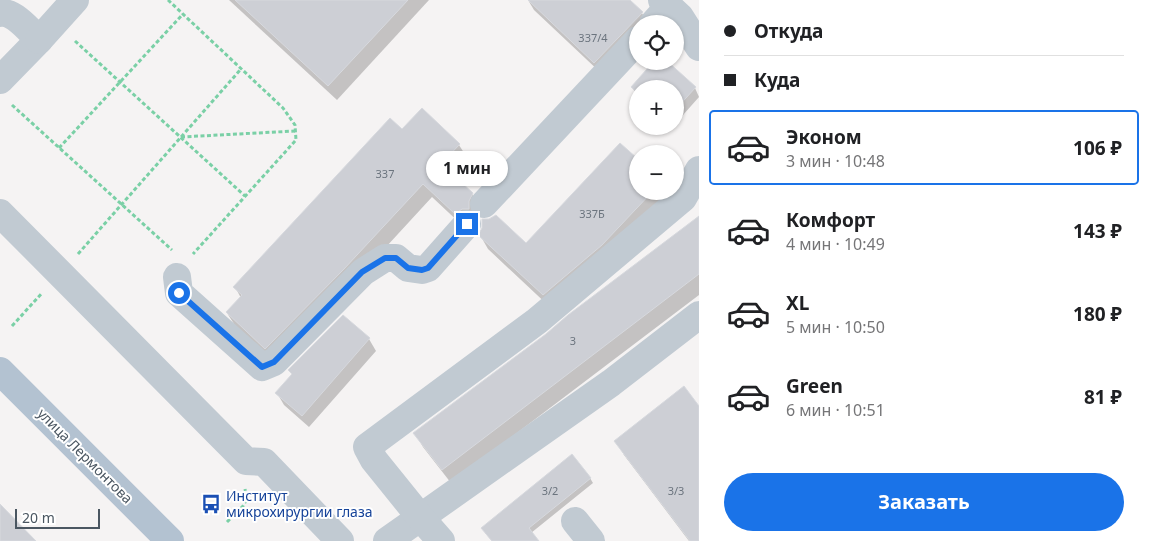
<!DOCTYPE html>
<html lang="ru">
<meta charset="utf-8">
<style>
body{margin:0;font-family:"Noto Sans",sans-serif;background:#f6f6f6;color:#202124;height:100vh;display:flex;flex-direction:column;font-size:19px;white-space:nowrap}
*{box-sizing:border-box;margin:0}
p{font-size:16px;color:#757577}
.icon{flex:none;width:28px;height:28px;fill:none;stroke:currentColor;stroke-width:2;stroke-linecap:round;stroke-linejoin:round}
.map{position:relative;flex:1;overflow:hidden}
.details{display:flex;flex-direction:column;background:#fff;width:450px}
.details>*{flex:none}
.banner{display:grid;align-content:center;height:110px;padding:0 25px;background:#fff}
.tools{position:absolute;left:629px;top:15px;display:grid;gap:10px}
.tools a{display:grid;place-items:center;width:55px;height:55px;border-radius:50%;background:#fff;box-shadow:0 1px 4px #0004;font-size:25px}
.scale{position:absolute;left:15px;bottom:12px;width:85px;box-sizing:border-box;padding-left:5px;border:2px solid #4a5661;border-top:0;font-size:14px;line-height:18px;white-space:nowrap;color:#4a5661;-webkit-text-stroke:4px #fff;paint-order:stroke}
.end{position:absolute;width:22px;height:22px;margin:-11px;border:6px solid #1a73e8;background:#fff;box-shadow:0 0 0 2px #fff}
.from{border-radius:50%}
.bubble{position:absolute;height:35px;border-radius:18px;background:#fff;box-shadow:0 1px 4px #0004;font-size:16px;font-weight:700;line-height:35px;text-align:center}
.banner b{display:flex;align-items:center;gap:18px;height:48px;font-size:19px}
.banner b+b{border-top:1px solid #e0e0e0}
.banner i{width:12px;height:12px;background:#202124}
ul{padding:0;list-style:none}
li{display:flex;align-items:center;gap:15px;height:75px;margin:0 10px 8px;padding:0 15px;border:2px solid transparent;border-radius:5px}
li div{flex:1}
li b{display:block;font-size:19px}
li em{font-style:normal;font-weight:700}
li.selected{border-color:#1a73e8}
li>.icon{width:45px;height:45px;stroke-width:1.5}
.button{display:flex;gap:10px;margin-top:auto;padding:10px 25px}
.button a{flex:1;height:58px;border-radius:30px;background:#1a73e8;color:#fff;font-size:20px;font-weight:700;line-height:58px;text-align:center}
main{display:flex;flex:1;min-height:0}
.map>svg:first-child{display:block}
.shadow{fill:#0003}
.building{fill:#cdcfd5;stroke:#d7d9de}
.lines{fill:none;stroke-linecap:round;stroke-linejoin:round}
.path{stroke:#7ad0a6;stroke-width:3;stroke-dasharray:4 2.5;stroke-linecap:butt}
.minor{stroke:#c1cad2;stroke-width:28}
.major{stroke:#b3c2d1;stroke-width:28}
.route{stroke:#1a73e8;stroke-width:6}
.labels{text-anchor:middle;stroke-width:4;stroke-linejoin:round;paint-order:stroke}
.number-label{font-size:11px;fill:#6b747e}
.street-label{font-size:14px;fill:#4a5661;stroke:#fff}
.transit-label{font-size:14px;fill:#164399;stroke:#fff;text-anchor:start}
</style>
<main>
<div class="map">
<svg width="699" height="541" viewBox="0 0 699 541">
<rect width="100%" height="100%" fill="#f5f3f3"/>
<!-- shadow -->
<g class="shadow">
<path d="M229,0H429L337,100Z"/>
<path d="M528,0H628L642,13L648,24H638V36L602,74L534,10Z"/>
<path d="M632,87L695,88L699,97L675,124V89H638V96Z"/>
<path d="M422,110L459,145L468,159L452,176L472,194L480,209L464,227L432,197L352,284L274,362L236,327L227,313L241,298L235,287L402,130Z"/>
<path d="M638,191H666L669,197L552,309L488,249L480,235L526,245Z"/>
<path d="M699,217V295L451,483L423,447L415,433L547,334Z"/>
<path d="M343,316L369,339L376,351L309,427L284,405L277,393L292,375L289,370Z"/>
<path d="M699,408V541H689L624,455L616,441Z"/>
<path d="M590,478L593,483L531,533L538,541H492L485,533Z"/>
</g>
<!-- building -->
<g class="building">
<path d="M235,0H408L328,86Z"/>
<path d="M528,0H630L643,12L594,63Z"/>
<path d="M654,61H667L696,87L675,110V89H638V93L631,87Z"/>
<path d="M422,108L460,144L441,164L473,193L469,201V209H462L455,214L423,184L344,269L265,349L226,312L242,295L233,287L390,118L402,129Z"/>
<path d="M620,143L638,159V191H653L602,245L543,295L478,235L482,228V219H489L496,215L526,243Z"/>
<path d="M699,216V274L442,470L413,433L546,334L568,315Z"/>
<path d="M343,315L370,338L302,416L275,393L292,374L288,370Z"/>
<path d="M684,386L699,406V541H690L614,441Z"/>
<path d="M572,454L591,478L529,528L539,541H492L481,528Z"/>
<path d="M0,504L36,541H0Z"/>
</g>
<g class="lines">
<!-- path -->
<g class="path">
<path d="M168,0L283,108L295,125L296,140L193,254"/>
<path d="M75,41L245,196"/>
<path d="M12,105L172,250"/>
<path d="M181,137L295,131"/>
<path d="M59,148L183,14"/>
<path d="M78,254L241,69"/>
<path d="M12,326L42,293"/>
<path d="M227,522L243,506L247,499L245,489"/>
</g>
<!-- minor -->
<g class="minor">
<path d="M662,0L680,17L699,47"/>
<path d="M0,13C14,11 30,31 39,40L0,80"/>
<path d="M653,24L669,6"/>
<path d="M39,40L75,0"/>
<path d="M484,204L638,40"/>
<path d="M0,213L246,461L264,462L340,541"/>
<path d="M177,277L179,293L262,367L274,362L363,272L385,258H396L408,268L422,270L428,268L467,224"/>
<path d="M575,521L591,541"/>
<path d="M387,541L611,383L699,315"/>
<path d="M441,541L420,517L374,460L367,447L537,321L683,198L699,170"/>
</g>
<!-- major -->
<path class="major" d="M0,371L170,541"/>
</g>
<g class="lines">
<!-- route -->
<path class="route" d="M179,293L262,367L274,362L362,272L385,258H396L408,268L422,270L428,268L467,224"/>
</g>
<!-- icons -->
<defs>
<symbol id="bus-bare" viewBox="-9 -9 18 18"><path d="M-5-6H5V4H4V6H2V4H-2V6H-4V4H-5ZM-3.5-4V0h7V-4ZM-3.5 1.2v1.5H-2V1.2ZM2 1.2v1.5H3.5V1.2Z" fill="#1a4fb4" stroke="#fff" stroke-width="2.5" paint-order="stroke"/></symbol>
</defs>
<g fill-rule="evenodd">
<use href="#bus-bare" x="197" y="490" width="28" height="28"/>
</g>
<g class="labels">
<!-- number labels -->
<g class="number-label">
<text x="593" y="42">337/4</text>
<text x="385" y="178">337</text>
<text x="592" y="218">337Б</text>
<text x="573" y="345">3</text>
<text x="550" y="495">3/2</text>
<text x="676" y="495">3/3</text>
</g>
<!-- street labels -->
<g class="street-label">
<text transform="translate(85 456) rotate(45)" y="5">улица Лермонтова</text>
</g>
<!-- transit labels -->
<g class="transit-label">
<text x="226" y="501">Институт<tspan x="226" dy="16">микрохирургии глаза</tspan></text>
</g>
</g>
</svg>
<div class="tools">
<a><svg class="icon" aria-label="locate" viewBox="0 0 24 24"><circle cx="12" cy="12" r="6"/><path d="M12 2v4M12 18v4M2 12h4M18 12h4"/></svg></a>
<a>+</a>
<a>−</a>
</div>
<div class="scale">20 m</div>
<i class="end from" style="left:179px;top:293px"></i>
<i class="end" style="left:467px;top:224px"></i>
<div class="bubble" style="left:426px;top:151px;width:82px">1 мин</div>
</div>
<section class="details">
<div class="banner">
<b><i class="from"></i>Откуда</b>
<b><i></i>Куда</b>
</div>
<ul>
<li class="selected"><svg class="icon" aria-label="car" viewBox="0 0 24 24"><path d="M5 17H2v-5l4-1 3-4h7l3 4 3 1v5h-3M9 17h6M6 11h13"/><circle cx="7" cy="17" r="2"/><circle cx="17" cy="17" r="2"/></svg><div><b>Эконом</b><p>3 мин · 10:48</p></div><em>106 ₽</em></li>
<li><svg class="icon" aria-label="car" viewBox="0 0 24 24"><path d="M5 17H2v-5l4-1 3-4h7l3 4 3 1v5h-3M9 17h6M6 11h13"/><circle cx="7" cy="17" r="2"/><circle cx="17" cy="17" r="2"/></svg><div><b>Комфорт</b><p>4 мин · 10:49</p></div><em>143 ₽</em></li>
<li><svg class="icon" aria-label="car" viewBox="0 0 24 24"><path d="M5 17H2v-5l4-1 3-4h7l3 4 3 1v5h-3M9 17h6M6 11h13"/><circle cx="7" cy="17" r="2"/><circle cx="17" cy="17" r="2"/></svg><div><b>XL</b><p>5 мин · 10:50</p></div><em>180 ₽</em></li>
<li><svg class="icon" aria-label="car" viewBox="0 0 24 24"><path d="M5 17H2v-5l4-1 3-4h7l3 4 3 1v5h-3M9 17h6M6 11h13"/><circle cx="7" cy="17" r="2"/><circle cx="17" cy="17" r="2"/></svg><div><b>Green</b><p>6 мин · 10:51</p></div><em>81 ₽</em></li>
</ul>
<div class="button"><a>Заказать</a></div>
</section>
</main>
